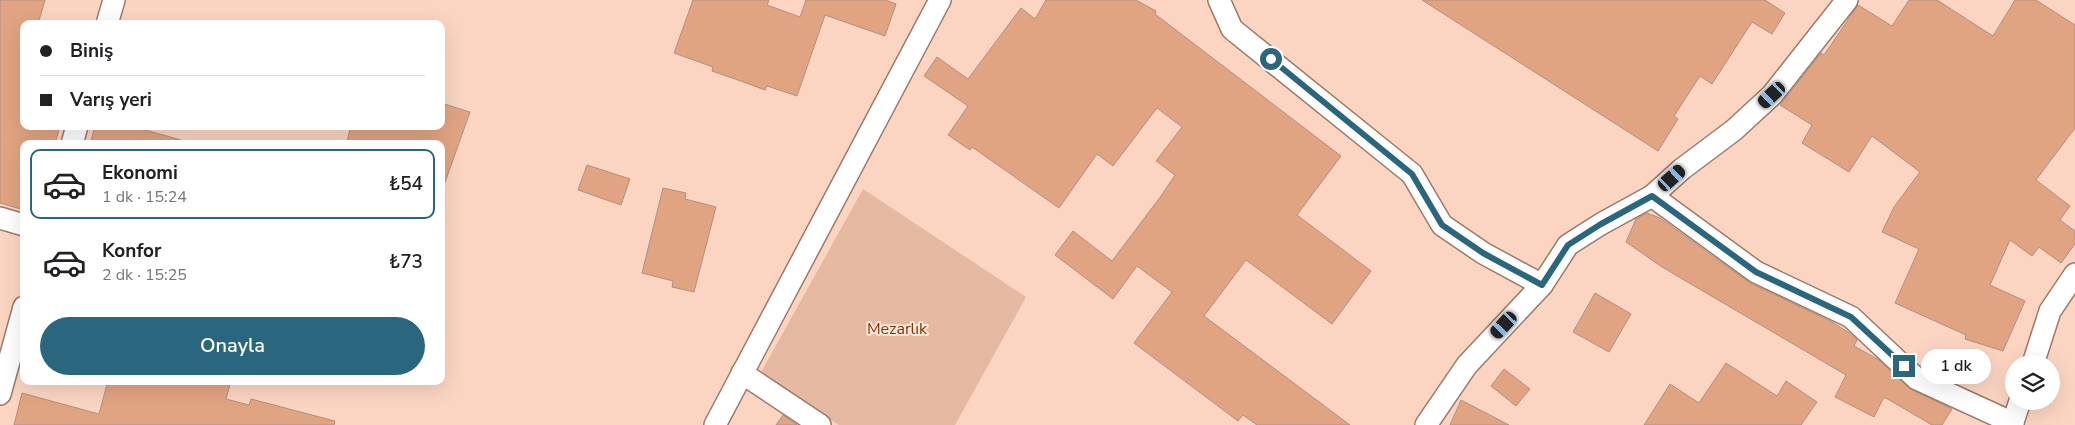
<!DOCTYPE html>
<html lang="tr">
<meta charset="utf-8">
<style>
body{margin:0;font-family:"Nunito Sans",sans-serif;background:#f2f2f2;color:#202124;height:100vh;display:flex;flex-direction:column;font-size:19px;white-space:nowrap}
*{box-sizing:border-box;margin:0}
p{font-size:16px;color:#757577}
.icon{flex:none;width:28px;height:28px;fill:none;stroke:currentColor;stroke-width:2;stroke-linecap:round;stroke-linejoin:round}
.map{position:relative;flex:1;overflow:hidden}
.details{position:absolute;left:20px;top:140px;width:425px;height:245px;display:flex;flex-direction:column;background:#fff;border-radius:10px;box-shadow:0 5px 20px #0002}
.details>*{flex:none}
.banner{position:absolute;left:20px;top:20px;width:425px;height:110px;border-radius:10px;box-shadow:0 5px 20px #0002;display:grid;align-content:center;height:110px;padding:0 20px;background:#fff}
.controls{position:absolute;left:2005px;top:355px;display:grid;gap:10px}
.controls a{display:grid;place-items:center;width:55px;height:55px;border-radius:50%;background:#fff;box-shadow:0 5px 20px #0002;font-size:25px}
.end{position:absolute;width:22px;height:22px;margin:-11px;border:6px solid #2a667d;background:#fff;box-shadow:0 0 0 2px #fff}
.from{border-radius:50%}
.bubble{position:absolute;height:35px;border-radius:18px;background:#fff;box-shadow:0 5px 20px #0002;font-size:16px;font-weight:600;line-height:35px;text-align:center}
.car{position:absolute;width:15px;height:30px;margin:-15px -8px;border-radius:6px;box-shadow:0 0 4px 1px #0007;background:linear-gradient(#222 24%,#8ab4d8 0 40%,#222 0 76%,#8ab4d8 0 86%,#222 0)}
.banner b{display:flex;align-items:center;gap:18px;height:48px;font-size:19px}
.banner b+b{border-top:1px solid #e0e0e0}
.banner i{width:12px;height:12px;background:#202124}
ul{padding:9px 0 0;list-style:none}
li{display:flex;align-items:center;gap:15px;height:70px;margin:0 10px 8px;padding:0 10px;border:2px solid transparent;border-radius:10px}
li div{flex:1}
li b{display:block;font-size:19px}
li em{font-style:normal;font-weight:600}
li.selected{border-color:#2a667d}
li>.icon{width:45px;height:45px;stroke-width:1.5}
.button{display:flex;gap:10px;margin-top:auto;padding:10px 20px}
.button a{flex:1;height:58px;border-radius:30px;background:#2a667d;color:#fff;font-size:20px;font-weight:600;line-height:58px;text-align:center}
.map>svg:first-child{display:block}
.green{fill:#e4b8a1}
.building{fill:#e1a483;stroke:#b2907e}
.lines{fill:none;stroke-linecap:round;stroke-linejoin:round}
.minor-casing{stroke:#9c7a68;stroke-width:24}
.minor{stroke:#fff;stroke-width:21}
.route{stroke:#2a667d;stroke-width:6}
.labels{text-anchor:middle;stroke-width:4;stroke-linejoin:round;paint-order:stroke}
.park-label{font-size:16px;fill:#7f3700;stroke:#fde6da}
</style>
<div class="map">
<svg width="2075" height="425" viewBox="0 0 2075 425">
<rect width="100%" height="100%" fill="#fbd5c2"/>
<!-- green -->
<path class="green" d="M863,189L1026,297L955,425H839L759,376Z"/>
<!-- building -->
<g class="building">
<path d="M0,0H45L38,24H24V126H60L55,144H24V210L0,203Z"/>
<path d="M693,0H769L767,5L800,17L806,0H886L896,4L885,36L825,15L797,96L767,86L765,90L738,80L712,71L713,67L674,53Z"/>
<path d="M1046,0H1136L1156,11L1155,14L1341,156L1297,215L1371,271L1332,324L1246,260L1204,316L1350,425H1257L1243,415L1238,421L1134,343L1172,292L1137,266L1113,299L1055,255L1073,231L1112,261L1161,196L1175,175L1156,161L1182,127L1157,108L1113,166L1097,154L1059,208L972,147L970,150L948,135L968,106L924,76L937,57L968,79L1021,8L1035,19Z"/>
<path d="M1422,0H1765L1785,13L1772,34L1752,22L1712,84L1700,76L1674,116L1678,119L1658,151Z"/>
<path d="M1909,0H1937L1993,36L2015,0H2036L2075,25V128L2036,180L2070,206L2060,220L2075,231V244L2061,263L2039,247L2032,256L2010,240L1990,285L2025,301L2003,351L1965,339L1966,335L1895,303L1919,249L1882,232L1894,207L1920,172L1872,136L1849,172L1802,143L1812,125L1780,105L1821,53L1824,55L1858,5L1892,26Z"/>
<path d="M441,103L470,112L443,188H441V144H346L351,126H441Z"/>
<path d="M95,126H131L181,140L180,144H90Z"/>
<path d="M587,165L630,179L621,205L578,190Z"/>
<path d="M663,188L686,193L685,199L716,207L694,292L672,287L673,281L642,273Z"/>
<path d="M1647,213L1660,218L1750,283L1830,321L1848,332L1857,340L1854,346L1879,360L1909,388L1952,409L1942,425H1932L1884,397L1874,417L1835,397L1846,375L1662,267L1626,242L1636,219Z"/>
<path d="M1595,293L1631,314L1609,352L1573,332Z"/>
<path d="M1726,363L1777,396L1786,381L1817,402L1801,425H1644L1670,384L1699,403Z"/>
<path d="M1504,369L1530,389L1516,406L1491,386Z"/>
<path d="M108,381H159L172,385V381H231L226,399L249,405L251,399L335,421L334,425H14L22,393L99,414Z"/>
<path d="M1461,400L1509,425H1450Z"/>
<path d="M783,415L797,425H776Z"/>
</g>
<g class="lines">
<defs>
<g id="minor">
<path d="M1219,0L1232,29L1412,174L1442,225L1483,253L1542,285"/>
<path d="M107,24L114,0"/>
<path d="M72,144L77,126"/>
<path d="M1652,196L1756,272L1851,317L1917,379L2013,423"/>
<path d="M0,218L24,225"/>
<path d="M2033,364L2050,311L2075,274"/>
<path d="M742,373L820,425"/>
<path d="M0,394L24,307"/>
<path d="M715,425L940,0"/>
<path d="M1426,425L1467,365L1542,285L1568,245L1601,224L1652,196L1682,169L1734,130L1772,95L1847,0"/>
<path d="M2012,425L2020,401"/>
</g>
</defs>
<!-- minor casing -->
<use href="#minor" class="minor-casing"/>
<!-- minor -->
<use href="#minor" class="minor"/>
</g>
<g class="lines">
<!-- route -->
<path class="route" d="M1271,59L1412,174L1442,225L1483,253L1542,285L1568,245L1601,224L1652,196L1756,272L1851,317L1904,366"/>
</g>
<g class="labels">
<!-- park labels -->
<g class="park-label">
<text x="897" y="334">Mezarlık</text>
</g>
</g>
</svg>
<div class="controls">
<a><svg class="icon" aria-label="layers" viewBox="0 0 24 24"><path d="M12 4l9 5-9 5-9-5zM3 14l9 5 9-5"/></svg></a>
</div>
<i class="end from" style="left:1271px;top:59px"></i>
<i class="end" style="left:1904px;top:366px"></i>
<div class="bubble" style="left:1921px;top:349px;width:70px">1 dk</div>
<i class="car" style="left:1772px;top:95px;rotate:227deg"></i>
<i class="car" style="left:1672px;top:178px;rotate:48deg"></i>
<i class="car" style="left:1504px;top:325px;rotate:223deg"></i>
<div class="banner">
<b><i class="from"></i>Biniş</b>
<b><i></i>Varış yeri</b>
</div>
<section class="details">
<ul>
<li class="selected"><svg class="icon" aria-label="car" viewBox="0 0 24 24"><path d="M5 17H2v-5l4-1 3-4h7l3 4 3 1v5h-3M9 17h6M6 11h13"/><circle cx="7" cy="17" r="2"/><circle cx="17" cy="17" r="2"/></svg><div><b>Ekonomi</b><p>1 dk · 15:24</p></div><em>₺54</em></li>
<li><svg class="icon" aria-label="car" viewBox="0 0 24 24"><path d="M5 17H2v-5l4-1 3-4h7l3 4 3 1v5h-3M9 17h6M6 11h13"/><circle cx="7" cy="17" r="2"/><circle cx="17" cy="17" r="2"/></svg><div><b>Konfor</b><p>2 dk · 15:25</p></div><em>₺73</em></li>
</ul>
<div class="button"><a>Onayla</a></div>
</section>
</div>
